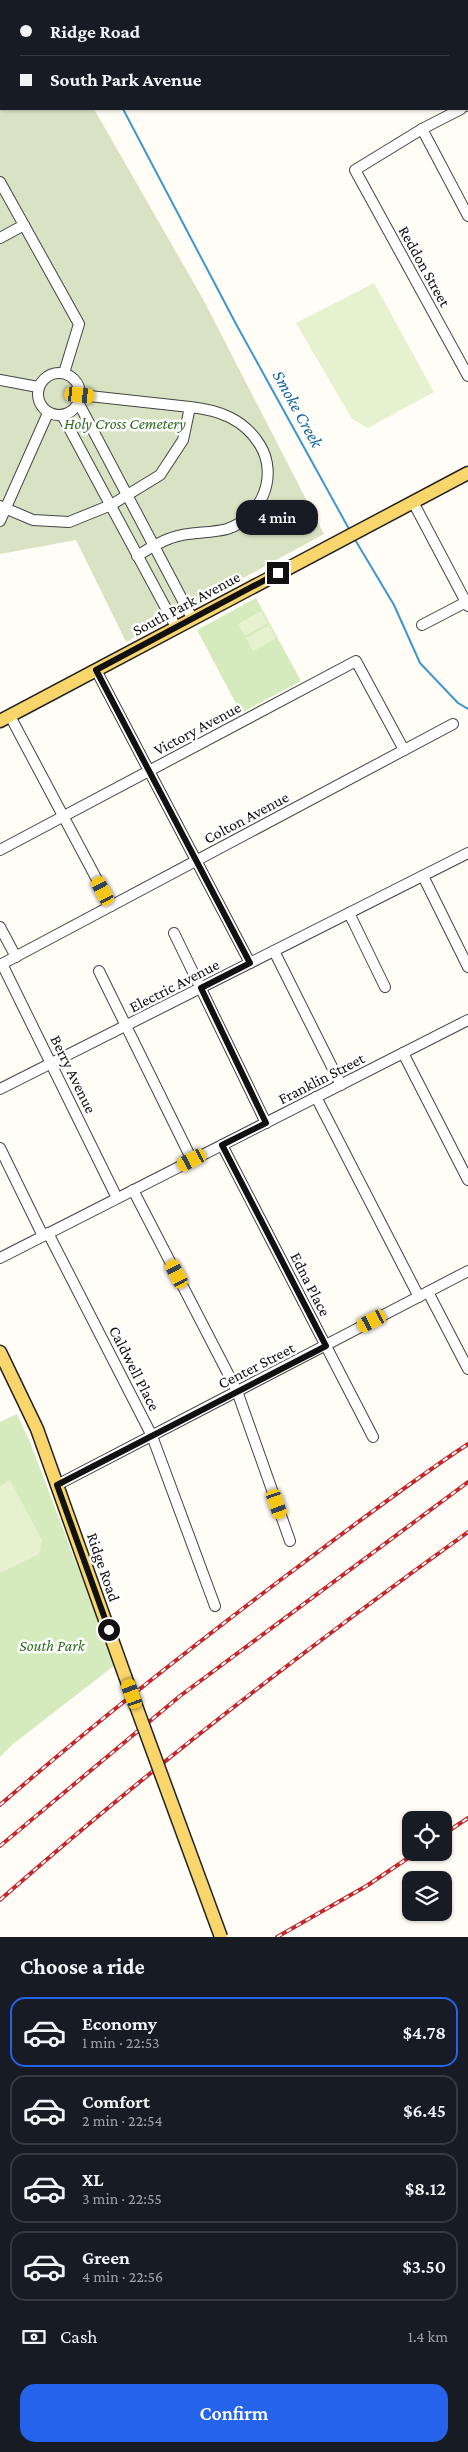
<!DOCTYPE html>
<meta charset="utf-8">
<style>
body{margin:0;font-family:"Crimson Pro",serif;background:#242831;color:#f1f3f6;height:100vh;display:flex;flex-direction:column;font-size:19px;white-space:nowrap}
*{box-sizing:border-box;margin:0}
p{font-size:16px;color:#9ea1a6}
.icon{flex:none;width:28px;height:28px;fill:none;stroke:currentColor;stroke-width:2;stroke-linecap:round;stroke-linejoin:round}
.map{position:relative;height:1937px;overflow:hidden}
.panel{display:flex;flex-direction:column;background:#171b24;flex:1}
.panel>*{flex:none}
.guide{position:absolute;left:0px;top:0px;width:469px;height:110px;box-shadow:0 1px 4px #0004;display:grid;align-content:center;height:110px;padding:0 20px;background:#171b24}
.fabs{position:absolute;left:402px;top:1811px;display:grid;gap:10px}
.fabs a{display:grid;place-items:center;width:50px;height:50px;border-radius:10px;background:#171b24;box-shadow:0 1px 4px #0004;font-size:25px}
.end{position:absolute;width:22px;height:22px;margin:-11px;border:6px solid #111;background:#fff;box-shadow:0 0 0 2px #fff}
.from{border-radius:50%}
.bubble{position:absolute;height:35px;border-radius:15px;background:#171b24;box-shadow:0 1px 4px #0004;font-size:16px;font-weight:600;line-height:35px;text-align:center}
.car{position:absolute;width:15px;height:30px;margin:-15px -8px;border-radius:6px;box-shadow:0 0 4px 1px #0007;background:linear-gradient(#f5c518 24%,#345 0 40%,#f5c518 0 76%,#345 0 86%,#f5c518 0)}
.guide b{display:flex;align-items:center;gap:18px;height:48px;font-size:19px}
.guide b+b{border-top:1px solid #363941}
.guide i{width:12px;height:12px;background:#f1f3f6}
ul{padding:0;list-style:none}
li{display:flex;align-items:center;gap:15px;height:70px;margin:0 10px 8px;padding:0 10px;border:2px solid #363941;border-radius:15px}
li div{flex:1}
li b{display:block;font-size:19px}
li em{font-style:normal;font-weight:600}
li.selected{border-color:#2563eb}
li>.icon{width:45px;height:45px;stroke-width:1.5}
h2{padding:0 20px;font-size:22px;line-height:60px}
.pay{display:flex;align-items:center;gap:12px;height:55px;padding:0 20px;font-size:19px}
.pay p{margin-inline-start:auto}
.cta{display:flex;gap:10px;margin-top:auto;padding:10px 20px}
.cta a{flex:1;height:58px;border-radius:15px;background:#2563eb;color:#fff;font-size:20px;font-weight:600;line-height:58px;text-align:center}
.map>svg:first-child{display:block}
.green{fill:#d5ebbd}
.cemetery{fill:#d9e3c4}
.pitch{fill:#e6f2cf}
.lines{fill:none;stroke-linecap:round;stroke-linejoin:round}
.stream{stroke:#3f96cf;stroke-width:2}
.minor-casing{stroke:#444;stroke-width:12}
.major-casing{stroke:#222;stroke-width:15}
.minor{stroke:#fff;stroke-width:10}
.major{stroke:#f9d66b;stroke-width:12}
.rail-casing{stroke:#c4262e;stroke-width:4}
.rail{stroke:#fff;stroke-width:2;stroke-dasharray:5.5;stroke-linecap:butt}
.major-bridge-casing{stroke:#222;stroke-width:15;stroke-linecap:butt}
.major-bridge{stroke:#f9d66b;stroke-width:12}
.route{stroke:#111;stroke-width:6}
.labels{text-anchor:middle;stroke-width:5;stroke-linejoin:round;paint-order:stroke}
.street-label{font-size:16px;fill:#111;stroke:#fff}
.park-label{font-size:16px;font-style:italic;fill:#2f6b1f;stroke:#fff}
.water-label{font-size:18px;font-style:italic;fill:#1768a6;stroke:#fff}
</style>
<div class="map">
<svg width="468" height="1937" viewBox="0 0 468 1937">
<rect width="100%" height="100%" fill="#fffdf5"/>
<!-- green -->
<g class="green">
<path d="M256,598L301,681L241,713L197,630Z"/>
<path d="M17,1414L30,1442L115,1665L13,1744L0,1757V1422Z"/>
</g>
<!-- cemetery -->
<path class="cemetery" d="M0,0L7,1H1V109H94L203,299L324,534L126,642L76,540L0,554Z"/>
<!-- pitch -->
<g class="pitch">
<path d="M374,283L434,392L368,428L352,419L296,323Z"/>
<path d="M261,611L268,623L245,636L238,624Z"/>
<path d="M269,625L276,638L253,651L246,638Z"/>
<path d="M10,1480L42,1540L39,1554L0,1573V1486Z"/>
</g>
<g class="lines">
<!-- stream -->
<g class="stream">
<path d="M67,0L68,1"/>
<path d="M123,109L236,324L349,529"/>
<path d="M354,538L394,605L420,663L458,703L468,709"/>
</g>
<defs>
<g id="minor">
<path d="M468,106V105"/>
<path d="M461,109L422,129L355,170L468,376"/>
<path d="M422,129L468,216"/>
<path d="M0,182L79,324L64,373"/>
<path d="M0,238L24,225"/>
<circle cx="59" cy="394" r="21"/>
<path d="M0,380L38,387"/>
<path d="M78,402L192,618"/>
<path d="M62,415L176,627"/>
<path d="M413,502L468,606"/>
<path d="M0,506L33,520L69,522L111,505L160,475L183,440L190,407L80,395"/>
<path d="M0,521L48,413"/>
<path d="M137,556C148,549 159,542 171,538C189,531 209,534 227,529C261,518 279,476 260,445C244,419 219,410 190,407"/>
<path d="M422,625L468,601"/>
<path d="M96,670L250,963"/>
<path d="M10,716L111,906"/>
<path d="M0,850L356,661L404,750"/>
<path d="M423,876L468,967"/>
<path d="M349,913L385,987"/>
<path d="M0,927L16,957"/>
<path d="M174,933L266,1123"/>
<path d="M274,951L341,1085"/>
<path d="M2,964L117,1198"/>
<path d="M0,965L453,724"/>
<path d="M99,971L192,1160"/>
<path d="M403,1053L468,1180"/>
<path d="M0,1089L468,853"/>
<path d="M316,1097L419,1297"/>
<path d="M222,1145L373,1437"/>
<path d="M0,1148L43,1236"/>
<path d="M133,1190L237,1391L290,1541"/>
<path d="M48,1233L152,1436L215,1606"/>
<path d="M0,1258L468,1020"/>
<path d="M428,1292L468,1369"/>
<path d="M57,1485L468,1271"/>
</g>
<g id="major">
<path d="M0,721L468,473"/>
<path d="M0,1352L37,1429L125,1676"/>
</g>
</defs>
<!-- minor casing -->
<use href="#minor" class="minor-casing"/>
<!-- major casing -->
<use href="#major" class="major-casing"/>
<!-- minor -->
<use href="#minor" class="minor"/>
<!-- major -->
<use href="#major" class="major"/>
<defs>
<g id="rail">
<path d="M0,1805C92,1725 189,1649 287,1575C346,1531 406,1485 468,1444"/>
<path d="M444,1834L468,1818"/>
<path d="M0,1846L180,1696L468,1482"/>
<path d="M0,1900C150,1768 305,1649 468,1532"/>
<path d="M277,1937L368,1885L417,1852"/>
</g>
</defs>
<!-- rail casing -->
<use href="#rail" class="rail-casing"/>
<!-- rail -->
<use href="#rail" class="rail"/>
<defs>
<path id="major-bridge" d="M125,1676L221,1937"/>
</defs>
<!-- major-bridge casing -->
<use href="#major-bridge" class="major-bridge-casing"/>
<!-- major-bridge -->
<use href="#major-bridge" class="major-bridge"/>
</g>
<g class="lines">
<!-- route -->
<path class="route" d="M109,1630L57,1485L326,1346L222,1145L266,1123L201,988L250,963L96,670L278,573"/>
</g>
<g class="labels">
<!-- street labels -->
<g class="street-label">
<text transform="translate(425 266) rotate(61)" y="6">Reddon Street</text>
<text transform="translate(186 603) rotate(-28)" y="6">South Park Avenue</text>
<text transform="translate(197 728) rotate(-28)" y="6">Victory Avenue</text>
<text transform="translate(246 817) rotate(-28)" y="6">Colton Avenue</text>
<text transform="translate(174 985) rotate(-27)" y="6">Electric Avenue</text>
<text transform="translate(74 1074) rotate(64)" y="6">Berry Avenue</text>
<text transform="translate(321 1078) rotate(-27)" y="6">Franklin Street</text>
<text transform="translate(311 1284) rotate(63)" y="6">Edna Place</text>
<text transform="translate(256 1365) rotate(-27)" y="6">Center Street</text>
<text transform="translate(135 1368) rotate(63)" y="6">Caldwell Place</text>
<text transform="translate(104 1567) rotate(71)" y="6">Ridge Road</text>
</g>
<!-- park labels -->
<g class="park-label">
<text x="125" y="429">Holy Cross Cemetery</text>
<text x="52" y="1651">South Park</text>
</g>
<!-- water labels -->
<g class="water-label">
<text transform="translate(298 409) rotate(61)" y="6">Smoke Creek</text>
</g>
</g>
</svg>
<div class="fabs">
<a><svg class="icon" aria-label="locate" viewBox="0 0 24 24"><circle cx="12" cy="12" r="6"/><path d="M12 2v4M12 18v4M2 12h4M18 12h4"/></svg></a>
<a><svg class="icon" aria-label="layers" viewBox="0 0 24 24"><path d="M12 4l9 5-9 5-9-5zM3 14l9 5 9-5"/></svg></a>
</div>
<i class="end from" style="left:109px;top:1630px"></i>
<i class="end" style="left:278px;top:573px"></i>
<div class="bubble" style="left:236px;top:500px;width:82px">4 min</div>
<i class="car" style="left:80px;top:395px;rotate:96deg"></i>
<i class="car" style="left:103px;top:891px;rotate:332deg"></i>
<i class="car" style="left:192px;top:1160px;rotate:243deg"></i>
<i class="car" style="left:177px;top:1274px;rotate:332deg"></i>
<i class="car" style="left:372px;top:1321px;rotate:243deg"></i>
<i class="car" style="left:277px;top:1504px;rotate:161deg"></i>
<i class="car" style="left:132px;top:1694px;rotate:340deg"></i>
<div class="guide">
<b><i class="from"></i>Ridge Road</b>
<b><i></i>South Park Avenue</b>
</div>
</div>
<section class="panel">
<h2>Choose a ride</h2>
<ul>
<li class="selected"><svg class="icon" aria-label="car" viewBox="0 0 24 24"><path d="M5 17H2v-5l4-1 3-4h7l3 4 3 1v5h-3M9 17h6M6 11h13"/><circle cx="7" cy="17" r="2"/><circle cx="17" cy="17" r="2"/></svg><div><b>Economy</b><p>1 min · 22:53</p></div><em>$4.78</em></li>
<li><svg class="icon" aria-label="car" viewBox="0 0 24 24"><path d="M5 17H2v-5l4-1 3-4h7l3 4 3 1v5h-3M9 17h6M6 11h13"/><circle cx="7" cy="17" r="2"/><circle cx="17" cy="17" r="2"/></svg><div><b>Comfort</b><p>2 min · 22:54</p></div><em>$6.45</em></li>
<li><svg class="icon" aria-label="car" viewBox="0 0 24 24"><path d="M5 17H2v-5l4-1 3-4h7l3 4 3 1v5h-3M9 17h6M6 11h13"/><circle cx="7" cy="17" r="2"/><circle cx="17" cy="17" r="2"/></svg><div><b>XL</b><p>3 min · 22:55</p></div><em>$8.12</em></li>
<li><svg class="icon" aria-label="car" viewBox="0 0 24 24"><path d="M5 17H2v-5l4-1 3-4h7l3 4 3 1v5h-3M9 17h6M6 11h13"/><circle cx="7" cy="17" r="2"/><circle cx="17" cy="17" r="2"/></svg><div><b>Green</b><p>4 min · 22:56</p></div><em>$3.50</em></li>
</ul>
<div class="pay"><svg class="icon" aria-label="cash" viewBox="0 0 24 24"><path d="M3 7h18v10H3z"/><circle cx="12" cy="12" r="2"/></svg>Cash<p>1.4 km</p></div>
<div class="cta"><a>Confirm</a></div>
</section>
